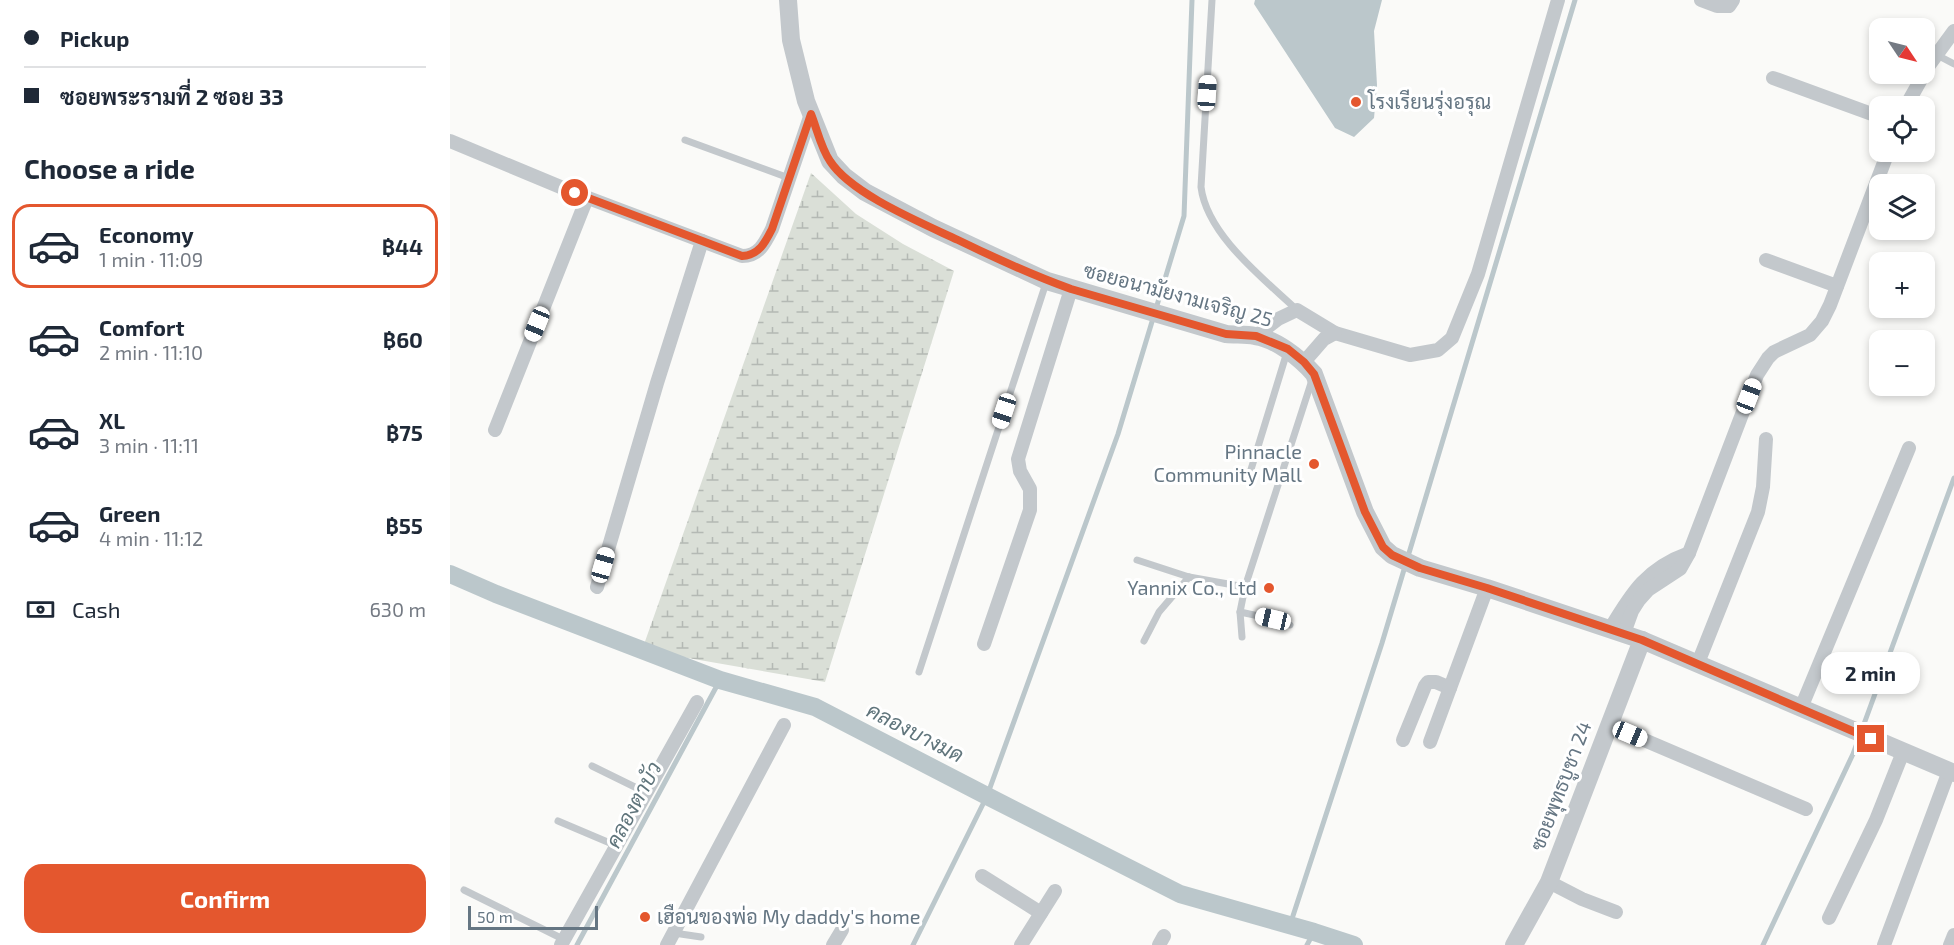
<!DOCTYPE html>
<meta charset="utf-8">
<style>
body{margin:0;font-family:"Exo 2",Sarabun,sans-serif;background:#f6f6f7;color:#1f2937;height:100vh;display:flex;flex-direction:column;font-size:22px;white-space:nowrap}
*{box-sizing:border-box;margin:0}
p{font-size:20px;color:#747a83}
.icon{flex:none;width:33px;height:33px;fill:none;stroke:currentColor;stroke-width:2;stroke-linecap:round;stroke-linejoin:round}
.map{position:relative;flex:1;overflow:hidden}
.details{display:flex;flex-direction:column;background:#fff;width:450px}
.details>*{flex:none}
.hud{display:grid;align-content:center;height:132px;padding:0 24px;background:#fff}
.needle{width:39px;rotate:125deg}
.controls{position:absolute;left:1419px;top:18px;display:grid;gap:12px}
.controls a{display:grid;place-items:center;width:66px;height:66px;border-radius:12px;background:#fff;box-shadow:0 3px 9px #0003;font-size:30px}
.scale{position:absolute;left:18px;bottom:15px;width:130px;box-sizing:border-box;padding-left:6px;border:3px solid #657683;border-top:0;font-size:16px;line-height:21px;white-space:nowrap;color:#657683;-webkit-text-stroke:4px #fff;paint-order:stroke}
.end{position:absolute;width:27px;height:27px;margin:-14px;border:8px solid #e4572e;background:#fff;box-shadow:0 0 0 3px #fff}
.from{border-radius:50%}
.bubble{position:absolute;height:42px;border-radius:18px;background:#fff;box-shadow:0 3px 9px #0003;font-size:20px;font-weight:700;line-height:42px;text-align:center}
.car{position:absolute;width:18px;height:36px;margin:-18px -9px;border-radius:8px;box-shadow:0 0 4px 2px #0007;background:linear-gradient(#fff 24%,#345 0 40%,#fff 0 76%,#345 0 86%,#fff 0)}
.hud b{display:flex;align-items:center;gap:21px;height:57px;font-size:22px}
.hud b+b{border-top:2px solid #e0e1e3}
.hud i{width:15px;height:15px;background:#1f2937}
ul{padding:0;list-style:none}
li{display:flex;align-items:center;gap:18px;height:84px;margin:0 12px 9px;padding:0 12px;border:3px solid transparent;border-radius:18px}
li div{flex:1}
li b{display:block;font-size:22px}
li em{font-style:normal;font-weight:700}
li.selected{border-color:#e4572e}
li>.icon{width:54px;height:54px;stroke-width:1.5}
h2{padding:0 24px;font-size:27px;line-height:72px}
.pay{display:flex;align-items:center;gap:15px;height:66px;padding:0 24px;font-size:22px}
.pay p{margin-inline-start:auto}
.button{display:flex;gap:12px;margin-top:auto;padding:12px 24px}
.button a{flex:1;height:69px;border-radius:18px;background:#e4572e;color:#fff;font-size:24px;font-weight:700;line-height:69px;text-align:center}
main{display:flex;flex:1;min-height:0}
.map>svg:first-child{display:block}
.wetland{fill:url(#wetland-marsh)}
.water{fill:#bbc7cb}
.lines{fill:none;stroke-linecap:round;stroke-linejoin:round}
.stream{stroke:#bbc7cb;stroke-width:5}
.canal{stroke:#bbc7cb;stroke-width:18}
.service{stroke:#c3c8cc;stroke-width:7}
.minor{stroke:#c3c8cc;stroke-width:14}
.tertiary{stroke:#c3c8cc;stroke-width:18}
.route{stroke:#e4572e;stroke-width:8}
.poi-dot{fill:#e4572e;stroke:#fff;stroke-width:2}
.labels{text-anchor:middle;stroke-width:6;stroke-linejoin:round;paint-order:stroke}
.poi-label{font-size:20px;fill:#657683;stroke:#fff;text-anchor:start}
.street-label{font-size:20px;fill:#657683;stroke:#fff}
.water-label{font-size:21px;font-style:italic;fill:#60757c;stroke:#fff}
</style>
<main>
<section class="details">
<div class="hud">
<b><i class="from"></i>Pickup</b>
<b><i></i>ซอยพระรามที่ 2 ซอย 33</b>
</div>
<h2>Choose a ride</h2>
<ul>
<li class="selected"><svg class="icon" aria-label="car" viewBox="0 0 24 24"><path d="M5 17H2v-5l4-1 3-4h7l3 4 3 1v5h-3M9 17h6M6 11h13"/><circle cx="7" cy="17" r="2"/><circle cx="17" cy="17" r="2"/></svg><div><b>Economy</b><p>1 min · 11:09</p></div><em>฿44</em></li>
<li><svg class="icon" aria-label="car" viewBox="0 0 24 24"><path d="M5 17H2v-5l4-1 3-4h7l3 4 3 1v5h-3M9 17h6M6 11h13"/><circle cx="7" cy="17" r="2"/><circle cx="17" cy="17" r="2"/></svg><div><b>Comfort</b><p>2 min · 11:10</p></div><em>฿60</em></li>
<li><svg class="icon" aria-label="car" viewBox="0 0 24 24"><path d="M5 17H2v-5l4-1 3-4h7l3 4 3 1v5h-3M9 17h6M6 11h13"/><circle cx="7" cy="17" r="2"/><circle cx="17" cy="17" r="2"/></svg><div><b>XL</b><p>3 min · 11:11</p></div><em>฿75</em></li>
<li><svg class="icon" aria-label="car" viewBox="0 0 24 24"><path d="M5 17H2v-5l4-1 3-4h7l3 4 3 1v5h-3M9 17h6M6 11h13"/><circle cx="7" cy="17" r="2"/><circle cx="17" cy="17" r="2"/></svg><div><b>Green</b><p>4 min · 11:12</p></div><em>฿55</em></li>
</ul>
<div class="pay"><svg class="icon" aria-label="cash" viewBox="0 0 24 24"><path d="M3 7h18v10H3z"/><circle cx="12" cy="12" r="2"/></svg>Cash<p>630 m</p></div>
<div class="button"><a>Confirm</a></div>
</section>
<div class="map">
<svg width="1504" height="945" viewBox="0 0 1504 945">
<defs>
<pattern id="wetland-marsh" width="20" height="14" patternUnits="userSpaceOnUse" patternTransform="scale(1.5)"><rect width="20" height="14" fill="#dadfd7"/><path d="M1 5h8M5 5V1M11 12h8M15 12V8" fill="none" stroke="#b4b9b4"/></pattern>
</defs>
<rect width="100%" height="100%" fill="#fafaf8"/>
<!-- wetland -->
<path class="wetland" d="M361,173L406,214L453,244L504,271L375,682L192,650Z"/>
<!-- water -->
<path class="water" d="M805,0H932L924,31L927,85L924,118L904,137L885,128L804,4Z"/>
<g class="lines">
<!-- stream -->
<g class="stream">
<path d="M840,925L932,643L1125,0"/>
<path d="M127,945L270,680"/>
<path d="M463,945L537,796L668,434L734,216L742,0"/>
<path d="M857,945L864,932"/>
<path d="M1313,945L1403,754L1504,478"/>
</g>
<!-- canal -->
<path class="canal" d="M0,574L46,594L270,680L365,707L537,796L730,894L864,932L904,945"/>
<!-- service -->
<g class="service">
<path d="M762,0L751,187C757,235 813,278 847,310"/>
<path d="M1487,55L1504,64"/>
<path d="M235,140L339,178"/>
<path d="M799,476L837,352"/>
<path d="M687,560L739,577L795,587"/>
<path d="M790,612L823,619L840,625"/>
<path d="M792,637L790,612L795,587L862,380"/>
<path d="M694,641L709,612L739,577"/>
<path d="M469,672L596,283"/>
<path d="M142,766L197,793"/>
<path d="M108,821L167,846"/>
<path d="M14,890L115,940"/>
<path d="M224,933L251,937"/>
</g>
<!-- minor -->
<g class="minor">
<path d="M1251,0L1267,6H1279L1283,0"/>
<path d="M1474,72L1504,31"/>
<path d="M1323,78L1430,117"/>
<path d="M1456,106L1474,74"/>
<path d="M0,141L125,193L292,256C309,256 315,243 322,229L361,114"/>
<path d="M1316,260L1387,286"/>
<path d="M806,336L828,319L847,310L885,333L960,355L988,350L1002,338L1028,274L1108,0"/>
<path d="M854,362L874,339L885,333"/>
<path d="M45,430L137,198"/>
<path d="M147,587L207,383L252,241"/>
<path d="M1160,629C1182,592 1197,568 1239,553"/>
<path d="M1174,633L1182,611L1189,600L1198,590L1230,569L1239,553L1307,375L1318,358L1324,352L1360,335L1372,321L1380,305L1438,152"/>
<path d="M534,644L580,510V489L570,471L568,459L621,289"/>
<path d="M1248,663L1308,512L1313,487L1316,439"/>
<path d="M1351,708L1459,448"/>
<path d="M1159,725L1356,809"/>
<path d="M953,740L975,686L978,682H986L1000,688"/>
<path d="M980,742L1037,588"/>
<path d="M532,876L591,913"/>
<path d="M1099,882L1132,899L1166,912"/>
<path d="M1379,918L1426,820L1453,752"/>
<path d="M111,945L247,702"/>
<path d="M217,945L334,725"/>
<path d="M383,945L392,930"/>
<path d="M571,945L605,891"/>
<path d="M709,945L714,936"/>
<path d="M1434,945L1499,771"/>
<path d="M1500,945L1504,935"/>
</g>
<!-- tertiary -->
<g class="tertiary">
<path d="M338,0L341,40L356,101L380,161L394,176L415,192L483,228L597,281L776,334C786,335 796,334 805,336C826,339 850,358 864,374L915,512L933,547L942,555L970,568L1037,588L1192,640L1504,773"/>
<path d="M1064,945L1099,882L1192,640"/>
</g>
</g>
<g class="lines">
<!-- route -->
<path class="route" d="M125,193L292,256C309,255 315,243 322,229L361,114C367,129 371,148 380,161C401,194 472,223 508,240C545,258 582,275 621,289L776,334L806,336L838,349L854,362L864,374L915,512L933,547L942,555L970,568L1037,588L1192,640L1421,739"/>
</g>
<!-- markers -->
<g class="poi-dot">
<circle cx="906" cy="102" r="6"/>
<circle cx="864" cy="464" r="6"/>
<circle cx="819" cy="588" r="6"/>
<circle cx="195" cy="917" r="6"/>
</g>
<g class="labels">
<!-- poi labels -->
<g class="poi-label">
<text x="918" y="109">โรงเรียนรุ่งอรุณ</text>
<text x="852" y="459" text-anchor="end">Pinnacle<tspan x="852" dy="23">Community Mall</tspan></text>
<text x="807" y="595" text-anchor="end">Yannix Co., Ltd</text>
<text x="207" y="924">เฮือนของพ่อ My daddy's home</text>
</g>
<!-- street labels -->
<g class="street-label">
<text transform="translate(728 295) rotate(15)" y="7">ซอยอนามัยงามเจริญ 25</text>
<text transform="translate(1111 786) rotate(-69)" y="7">ซอยพุทธบูชา 24</text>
</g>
<!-- water labels -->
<g class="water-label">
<text transform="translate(465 733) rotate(27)" y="7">คลองบางมด</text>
<text transform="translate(184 805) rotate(-62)" y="7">คลองตาบัว</text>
</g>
</g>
</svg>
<div class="controls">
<a><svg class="needle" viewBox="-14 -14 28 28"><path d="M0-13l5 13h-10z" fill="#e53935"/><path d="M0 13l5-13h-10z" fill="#747a83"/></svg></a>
<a><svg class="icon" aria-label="locate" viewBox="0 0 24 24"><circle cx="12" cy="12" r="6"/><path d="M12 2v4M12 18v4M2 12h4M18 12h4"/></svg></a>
<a><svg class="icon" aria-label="layers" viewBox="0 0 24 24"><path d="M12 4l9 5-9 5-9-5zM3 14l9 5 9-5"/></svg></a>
<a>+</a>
<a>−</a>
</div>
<div class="scale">50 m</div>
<i class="end from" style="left:125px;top:193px"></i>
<i class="end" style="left:1421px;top:739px"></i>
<div class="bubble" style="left:1371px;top:652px;width:99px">2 min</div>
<i class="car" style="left:757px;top:93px;rotate:4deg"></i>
<i class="car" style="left:87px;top:324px;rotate:202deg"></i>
<i class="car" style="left:1299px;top:396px;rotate:21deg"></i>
<i class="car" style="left:554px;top:411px;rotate:198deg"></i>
<i class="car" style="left:153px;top:565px;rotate:16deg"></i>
<i class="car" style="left:823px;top:619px;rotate:283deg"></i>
<i class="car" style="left:1180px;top:734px;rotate:113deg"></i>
</div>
</main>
